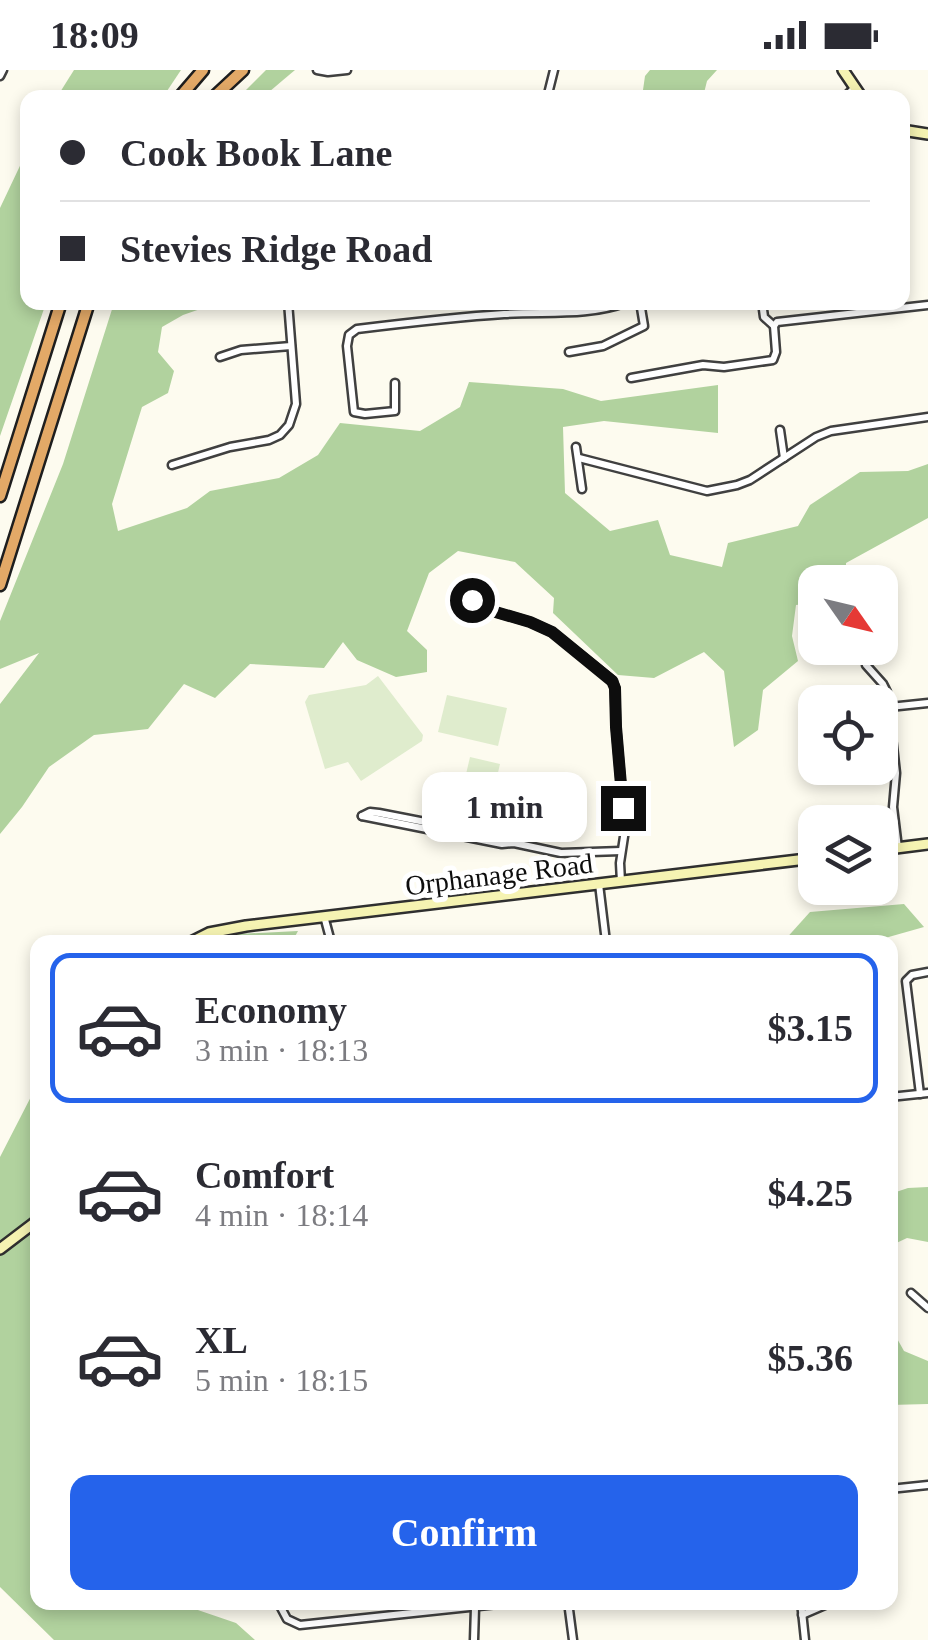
<!DOCTYPE html>
<meta charset="utf-8">
<style>
body{margin:0;font-family:"Times New Roman",serif;background:#f2f2f3;color:#2b2b33;height:100vh;display:flex;flex-direction:column;font-size:38px;white-space:nowrap}
*{box-sizing:border-box;margin:0}
p{font-size:32px;color:#7c7c81}
.icon{flex:none;width:55px;height:55px;fill:none;stroke:currentColor;stroke-width:2;stroke-linecap:round;stroke-linejoin:round}
.map{position:relative;flex:1;overflow:hidden}
.sheet{position:absolute;left:30px;top:865px;width:868px;height:675px;display:flex;flex-direction:column;background:#fff;border-radius:20px;box-shadow:0 5px 15px #0003}
.sheet>*{flex:none}
.guide{position:absolute;left:20px;top:20px;width:890px;height:220px;border-radius:20px;box-shadow:0 5px 15px #0003;display:grid;align-content:center;height:220px;padding:0 40px;background:#fff}
.needle{width:65px;rotate:124deg}
.controls{position:absolute;left:798px;top:495px;display:grid;gap:20px}
.controls a{display:grid;place-items:center;width:100px;height:100px;border-radius:20px;background:#fff;box-shadow:0 5px 15px #0003;font-size:50px}
.end{position:absolute;width:45px;height:45px;margin:-22px;border:12px solid #0d0d0d;background:#fff;box-shadow:0 0 0 5px #fff}
.from{border-radius:50%}
.bubble{position:absolute;height:70px;border-radius:20px;background:#fff;box-shadow:0 5px 15px #0003;font-size:32px;font-weight:700;line-height:70px;text-align:center}
.guide b{display:flex;align-items:center;gap:35px;height:95px;font-size:38px}
.guide b+b{border-top:2px solid #e1e1e2}
.guide i{width:25px;height:25px;background:#2b2b33}
ul{padding:18px 0 0;list-style:none}
li{display:flex;align-items:center;gap:30px;height:150px;margin:0 20px 15px;padding:0 20px;border:5px solid transparent;border-radius:20px}
li div{flex:1}
li b{display:block;font-size:38px}
li em{font-style:normal;font-weight:700}
li.selected{border-color:#2563eb}
li>.icon{width:90px;height:90px;stroke-width:1.5}
.button{display:flex;gap:20px;margin-top:auto;padding:20px 40px}
.button a{flex:1;height:115px;border-radius:20px;background:#2563eb;color:#fff;font-size:40px;font-weight:700;line-height:115px;text-align:center}
.status{display:flex;justify-content:space-between;align-items:center;height:70px;padding:0 50px;background:#fff;direction:ltr}
.status svg{height:28px;fill:currentColor}
.map>svg:first-child{display:block}
.forest{fill:#b1d29e}
.pitch{fill:#dfeccd}
.lines{fill:none;stroke-linecap:round;stroke-linejoin:round}
.street-casing{stroke:#404040;stroke-width:11}
.secondary-casing{stroke:#2f2f2f;stroke-width:14}
.highway-casing{stroke:#1e1e1e;stroke-width:15}
.street{stroke:#fff;stroke-width:6}
.secondary{stroke:#f5f3b2;stroke-width:9}
.highway{stroke:#e3a967;stroke-width:10}
.route{stroke:#0d0d0d;stroke-width:12}
.labels{text-anchor:middle;stroke-width:10;stroke-linejoin:round;paint-order:stroke}
.street-label{font-size:28px;fill:#0d0d0d;stroke:#fff}
</style>
<div class="status"><b>18:09</b><svg viewBox="0 0 49 12"><path d="M0 12V9h3v3zM5 12V6h3v6zM10 12V3h3v9zM15 12V0h3v12zM26 1h20v11H26zM47 4h2v5h-2z"/></svg></div>
<div class="map">
<svg width="928" height="1570" viewBox="0 0 928 1570">
<rect width="100%" height="100%" fill="#fdfbef"/>
<!-- forest -->
<g class="forest">
<path d="M74,0H181L163,27H57Z"/>
<path d="M266,0H295L263,27H239Z"/>
<path d="M650,0H717L707,11L703,27H642L645,6Z"/>
<path d="M27,81L28,232L46,233L0,366V138Z"/>
<path d="M114,233H206V237L183,245L162,257L158,282L174,301L168,323L142,337L112,434L118,461L187,438L210,421L279,408L318,385L340,353L420,361L460,337L469,312L563,319L601,331L718,315V363L604,351L563,357L565,423L610,461L658,450L670,485L722,497L728,473L798,456L810,435L860,402L908,401L928,394V448L846,493V512H815V533L796,535L792,566L798,591L763,620L758,660L734,677L724,601L704,582L654,608L618,605L553,543L554,528L515,492L458,481L429,503L407,561L427,580V602L396,607L357,590L343,572L324,598L250,594L215,628L184,614L148,659L94,665L49,697L22,737L0,764V634L39,583L0,599V551L63,394Z"/>
<path d="M904,834L924,857L871,872H783L810,842Z"/>
<path d="M298,861L292,872H210L238,864Z"/>
<path d="M37,1015L38,1532L186,1533L192,1538L236,1553L255,1570H54L0,1517V1087Z"/>
<path d="M928,1117V1172L907,1168L890,1176V1124L908,1118Z"/>
<path d="M890,1256L904,1281L928,1291V1334L890,1335Z"/>
</g>
<!-- pitch -->
<g class="pitch">
<path d="M378,606L423,665L422,671L361,711L348,692L325,699L305,632L309,625L366,615Z"/>
<path d="M447,625L507,638L498,676L438,662Z"/>
<path d="M470,687L500,694L490,737L460,730Z"/>
</g>
<g class="lines">
<defs>
<g id="street">
<path d="M317,0L328,2L347,0"/>
<path d="M0,6L3,0"/>
<path d="M547,28L554,0"/>
<path d="M844,28L855,17"/>
<path d="M762,232L764,247L774,256"/>
<path d="M774,256L777,252L928,235"/>
<path d="M569,282L603,276L644,256L640,232"/>
<path d="M220,287L241,280L291,276"/>
<path d="M631,308L703,295L724,297L773,290L776,282L774,256"/>
<path d="M395,313V341L365,344L354,342L347,276L349,265L357,259C406,253 455,247 504,244C546,241 587,247 627,232"/>
<path d="M780,360L784,388"/>
<path d="M576,377L582,419"/>
<path d="M579,388L707,421L737,415L750,410L816,367L831,361L928,347"/>
<path d="M172,395L230,377L269,370L280,365L289,355L296,334L288,232"/>
<path d="M482,538L476,545L471,543L468,539L472,531L477,530L482,538L530,552L552,562L613,611L615,618L616,657L625,760L620,793L621,812"/>
<path d="M866,595L883,614L887,622L896,703L893,737L898,778"/>
<path d="M880,638L928,633"/>
<path d="M362,746L502,774L514,773L561,783L621,781"/>
<path d="M362,746L370,742L379,743L502,767L513,772"/>
<path d="M599,814L606,872"/>
<path d="M324,846L331,872"/>
<path d="M920,1024L906,911L912,905L928,902"/>
<path d="M890,1027L928,1023"/>
<path d="M911,1223L928,1238"/>
<path d="M890,1419L928,1415"/>
<path d="M278,1532L287,1549L300,1555L516,1532"/>
<path d="M568,1532L573,1570"/>
<path d="M801,1532L805,1570"/>
<path d="M802,1545L832,1532"/>
<path d="M474,1570L475,1538"/>
</g>
<g id="secondary">
<path d="M843,0L862,28"/>
<path d="M902,60L928,64"/>
<path d="M880,780L928,774"/>
<path d="M191,872L209,863L246,856L815,788"/>
<path d="M0,1179L38,1150"/>
</g>
<g id="highway">
<path d="M179,28L203,0"/>
<path d="M213,28L243,0"/>
<path d="M0,426L61,232"/>
<path d="M0,515L89,232"/>
</g>
</defs>
<!-- street casing -->
<use href="#street" class="street-casing"/>
<!-- secondary casing -->
<use href="#secondary" class="secondary-casing"/>
<!-- highway casing -->
<use href="#highway" class="highway-casing"/>
<!-- street -->
<use href="#street" class="street"/>
<!-- secondary -->
<use href="#secondary" class="secondary"/>
<!-- highway -->
<use href="#highway" class="highway"/>
</g>
<g class="lines">
<!-- route -->
<path class="route" d="M472,530H478L482,538L530,552L552,562L612,611L615,618L616,657L623,738"/>
</g>
<g class="labels">
<!-- street labels -->
<g class="street-label">
<text transform="translate(499 804) rotate(-7)" y="10">Orphanage Road</text>
</g>
</g>
</svg>
<div class="controls">
<a><svg class="needle" viewBox="-14 -14 28 28"><path d="M0-13l5 13h-10z" fill="#e53935"/><path d="M0 13l5-13h-10z" fill="#7c7c81"/></svg></a>
<a><svg class="icon" aria-label="locate" viewBox="0 0 24 24"><circle cx="12" cy="12" r="6"/><path d="M12 2v4M12 18v4M2 12h4M18 12h4"/></svg></a>
<a><svg class="icon" aria-label="layers" viewBox="0 0 24 24"><path d="M12 4l9 5-9 5-9-5zM3 14l9 5 9-5"/></svg></a>
</div>
<i class="end from" style="left:472px;top:530px"></i>
<i class="end" style="left:623px;top:738px"></i>
<div class="bubble" style="left:422px;top:702px;width:165px">1 min</div>
<div class="guide">
<b><i class="from"></i>Cook Book Lane</b>
<b><i></i>Stevies Ridge Road</b>
</div>
<section class="sheet">
<ul>
<li class="selected"><svg class="icon" aria-label="car" viewBox="0 0 24 24"><path d="M5 17H2v-5l4-1 3-4h7l3 4 3 1v5h-3M9 17h6M6 11h13"/><circle cx="7" cy="17" r="2"/><circle cx="17" cy="17" r="2"/></svg><div><b>Economy</b><p>3 min · 18:13</p></div><em>$3.15</em></li>
<li><svg class="icon" aria-label="car" viewBox="0 0 24 24"><path d="M5 17H2v-5l4-1 3-4h7l3 4 3 1v5h-3M9 17h6M6 11h13"/><circle cx="7" cy="17" r="2"/><circle cx="17" cy="17" r="2"/></svg><div><b>Comfort</b><p>4 min · 18:14</p></div><em>$4.25</em></li>
<li><svg class="icon" aria-label="car" viewBox="0 0 24 24"><path d="M5 17H2v-5l4-1 3-4h7l3 4 3 1v5h-3M9 17h6M6 11h13"/><circle cx="7" cy="17" r="2"/><circle cx="17" cy="17" r="2"/></svg><div><b>XL</b><p>5 min · 18:15</p></div><em>$5.36</em></li>
</ul>
<div class="button"><a>Confirm</a></div>
</section>
</div>
